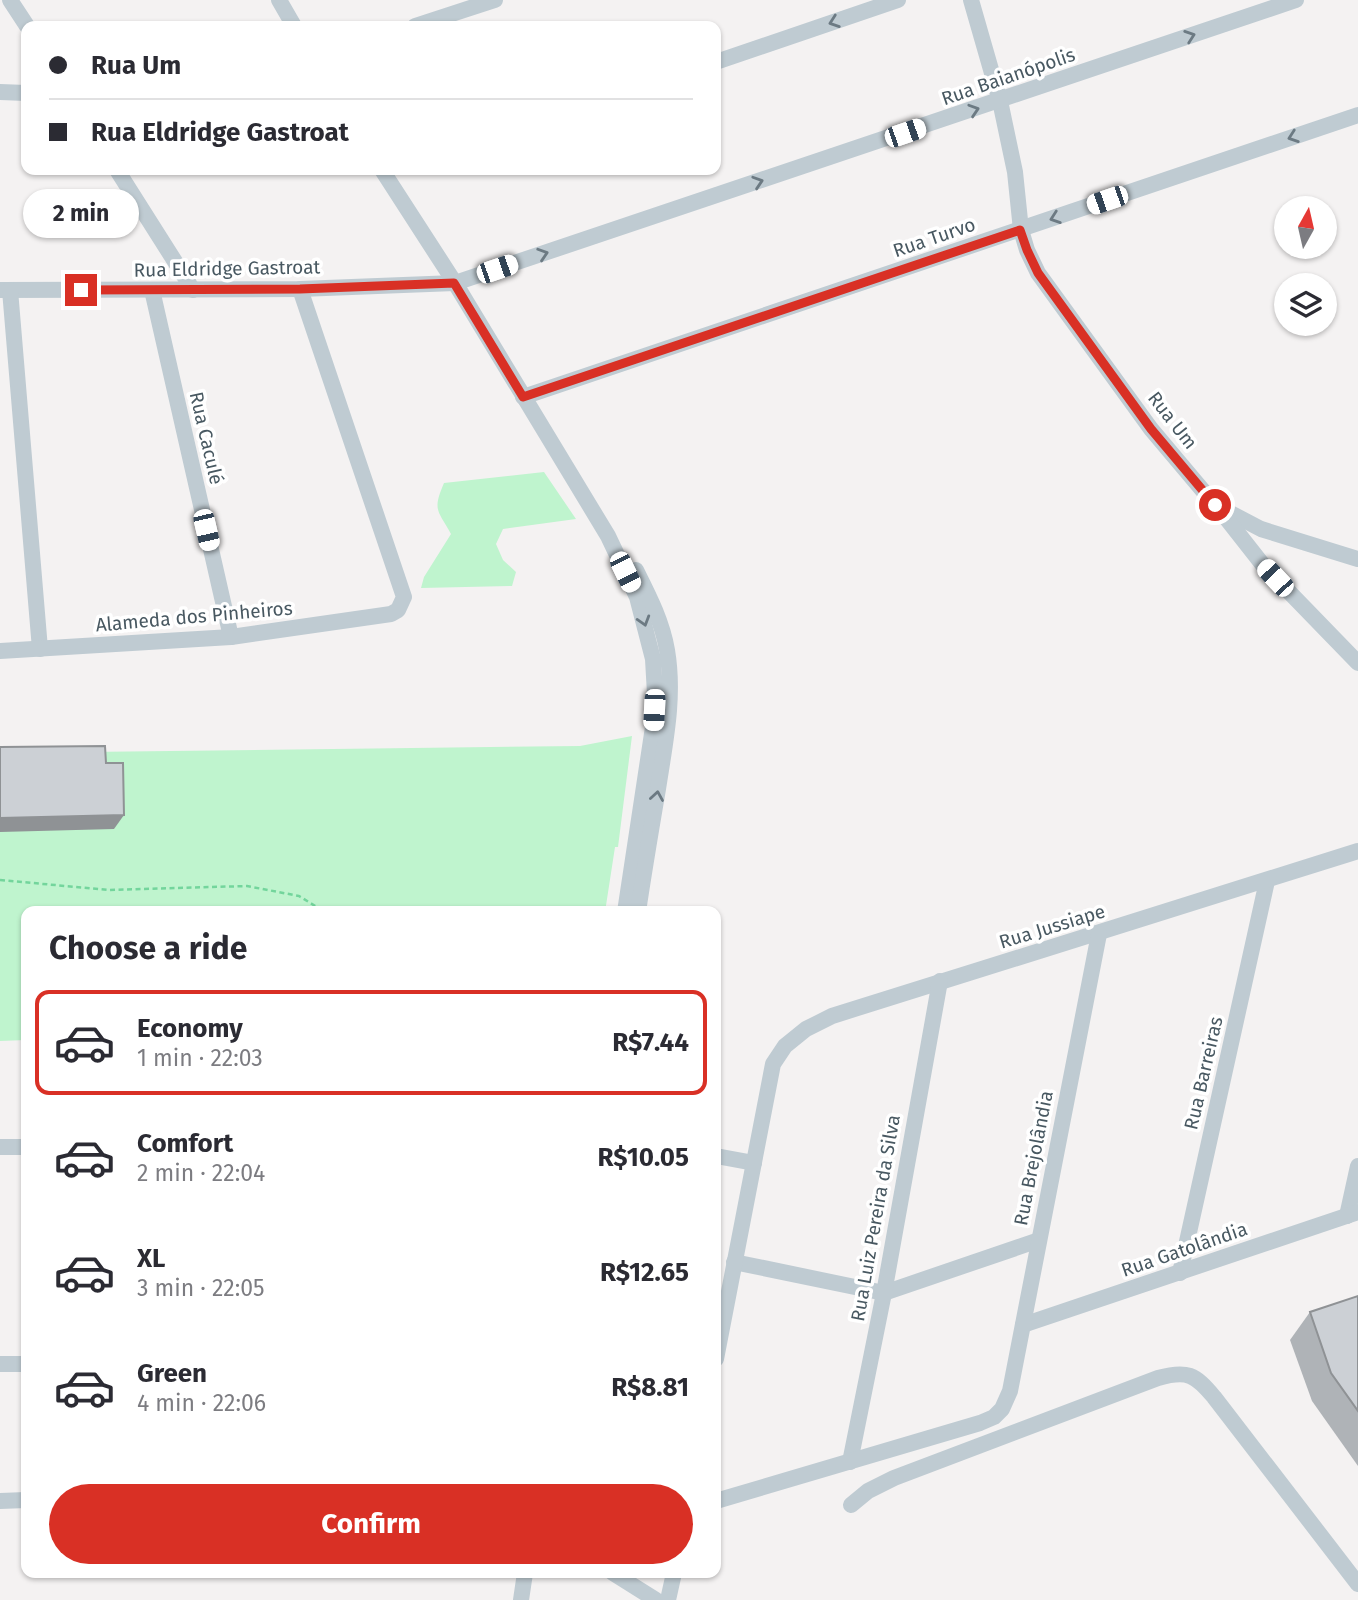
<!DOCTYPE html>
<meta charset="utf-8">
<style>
body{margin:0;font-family:"Fira Sans",sans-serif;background:#f7f7f7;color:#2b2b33;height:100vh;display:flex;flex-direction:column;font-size:26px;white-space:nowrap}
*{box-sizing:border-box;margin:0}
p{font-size:23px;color:#7c7c81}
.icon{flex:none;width:38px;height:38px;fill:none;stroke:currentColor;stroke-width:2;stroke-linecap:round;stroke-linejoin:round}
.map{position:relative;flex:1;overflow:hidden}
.panel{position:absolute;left:21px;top:906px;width:700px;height:672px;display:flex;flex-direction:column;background:#fff;border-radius:14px;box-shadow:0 2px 5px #0004}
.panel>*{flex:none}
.hud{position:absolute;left:21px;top:21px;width:700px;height:154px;border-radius:14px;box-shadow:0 2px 5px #0004;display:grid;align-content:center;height:154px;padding:0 28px;background:#fff}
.needle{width:46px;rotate:8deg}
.controls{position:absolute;left:1274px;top:196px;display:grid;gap:14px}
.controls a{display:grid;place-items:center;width:63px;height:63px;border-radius:50%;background:#fff;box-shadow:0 2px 5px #0004;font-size:35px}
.end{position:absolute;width:32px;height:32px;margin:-16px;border:9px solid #d93025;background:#fff;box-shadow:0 0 0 4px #fff}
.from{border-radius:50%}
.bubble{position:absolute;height:49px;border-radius:24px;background:#fff;box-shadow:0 2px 5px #0004;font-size:23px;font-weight:700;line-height:49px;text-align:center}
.car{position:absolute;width:21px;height:42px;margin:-21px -10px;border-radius:9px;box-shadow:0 0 5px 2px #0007;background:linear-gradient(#fff 24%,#345 0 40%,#fff 0 76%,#345 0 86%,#fff 0)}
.hud b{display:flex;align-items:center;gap:24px;height:66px;font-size:26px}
.hud b+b{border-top:2px solid #e1e1e2}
.hud i{width:18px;height:18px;background:#2b2b33}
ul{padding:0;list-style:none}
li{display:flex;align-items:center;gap:21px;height:105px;margin:0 14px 10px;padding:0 14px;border:4px solid transparent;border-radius:14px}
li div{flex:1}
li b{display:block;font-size:26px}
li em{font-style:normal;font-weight:700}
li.current{border-color:#d93025}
li>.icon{width:63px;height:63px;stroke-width:1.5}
h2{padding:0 28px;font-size:32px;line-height:84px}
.cta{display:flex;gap:14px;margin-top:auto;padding:14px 28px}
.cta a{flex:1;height:80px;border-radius:42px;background:#d93025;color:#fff;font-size:28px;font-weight:700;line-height:80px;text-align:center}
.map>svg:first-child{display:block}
.green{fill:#bff4ce}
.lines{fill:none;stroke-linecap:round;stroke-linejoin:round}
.path{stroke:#73d59c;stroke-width:2.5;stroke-dasharray:5 3.5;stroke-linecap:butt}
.minor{stroke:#bfcbd2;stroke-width:16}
.wall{fill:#afb3b7}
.shaded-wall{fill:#8f9295}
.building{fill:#ccd0d5;stroke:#8f9295;stroke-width:2}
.oneway{stroke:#6c7a83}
.route{stroke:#d93025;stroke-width:9}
.labels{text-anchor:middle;stroke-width:7;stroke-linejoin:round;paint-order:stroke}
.street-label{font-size:19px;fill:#485861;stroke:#fff}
</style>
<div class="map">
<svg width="1358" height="1600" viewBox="0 0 1358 1600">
<rect width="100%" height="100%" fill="#f4f2f2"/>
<!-- green -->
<g class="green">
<path d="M544,472L576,519L503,529L496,544L503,560L516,572L512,586L421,588L424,577L451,534C438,510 432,511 444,483Z"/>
<path d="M632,736L618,847H615L605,912H26V1040L0,1041V753L580,746Z"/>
</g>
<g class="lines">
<!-- path -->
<path class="path" d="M0,880L109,890L247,886L299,896L325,912"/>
<!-- minor -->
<g class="minor">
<path d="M10,0L27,26"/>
<path d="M279,0L294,26"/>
<path d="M971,0L1000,101L1015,172L1021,230L1027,250L1038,273L1151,429L1215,505L1261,529L1358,559"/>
<path d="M415,26L495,0"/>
<path d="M716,62L898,0"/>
<path d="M0,92L26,93"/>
<path d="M117,170L193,290"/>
<path d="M382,170L455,283L608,536L637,597L653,659L655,694L653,727L625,912"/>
<path d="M0,290L300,289L455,283L1296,0"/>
<path d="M10,290L40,649"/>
<path d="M152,290L231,637"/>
<path d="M523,397L1358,115"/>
<path d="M1219,509L1263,565L1358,663"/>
<path d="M636,570C649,596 662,621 667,650C675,697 665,743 658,789C651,830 644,871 638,912"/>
<path d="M0,651L231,637L391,614L398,610L404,597L300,289"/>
<path d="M0,1147H26"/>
<path d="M716,1156L754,1163"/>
<path d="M1347,1216L1358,1166"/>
<path d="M734,1262L884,1293L1039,1240"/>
<path d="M1180,1273L1267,881"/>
<path d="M1023,1325L1358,1212"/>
<path d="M716,1359L773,1064L785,1046L806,1029L832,1016L1358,851"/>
<path d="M0,1364H26"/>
<path d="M850,1462L884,1293L940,981"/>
<path d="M0,1501L26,1500"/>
<path d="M716,1501L980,1423L994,1417L1002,1409L1010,1391L1099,934"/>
<path d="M851,1505L868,1491L894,1478L1158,1378C1187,1370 1195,1374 1214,1397L1358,1584"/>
<path d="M613,1573L656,1600"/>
<path d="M521,1600L525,1573"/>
<path d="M668,1600L674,1573"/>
</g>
</g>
<!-- wall -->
<path class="wall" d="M1358,1296V1466L1312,1401L1290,1340L1310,1312Z"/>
<!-- shaded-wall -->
<path class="shaded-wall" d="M124,815L114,829L0,832V818Z"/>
<!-- building -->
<g class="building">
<path d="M105,746L106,763H123L124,815L0,818V747Z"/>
<path d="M1358,1296V1411L1331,1373L1310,1312Z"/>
</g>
<!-- one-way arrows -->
<defs><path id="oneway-chevron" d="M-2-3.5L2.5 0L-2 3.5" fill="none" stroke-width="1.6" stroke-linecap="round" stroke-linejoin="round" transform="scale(1.75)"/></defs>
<g class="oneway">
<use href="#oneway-chevron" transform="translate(834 22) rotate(161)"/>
<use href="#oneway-chevron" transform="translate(1190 36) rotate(-19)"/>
<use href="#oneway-chevron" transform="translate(974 110) rotate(-18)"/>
<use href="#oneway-chevron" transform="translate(1293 137) rotate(161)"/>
<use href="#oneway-chevron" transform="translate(758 182) rotate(-18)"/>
<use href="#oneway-chevron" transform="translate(1055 218) rotate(161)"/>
<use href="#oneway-chevron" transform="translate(543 254) rotate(-18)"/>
<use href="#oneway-chevron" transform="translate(644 621) rotate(73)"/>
<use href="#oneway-chevron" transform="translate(657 796) rotate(-81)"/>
</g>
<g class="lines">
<!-- route -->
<path class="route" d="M81,290L300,289L454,283L523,397L1020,230L1027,250L1038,273L1151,429L1215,505"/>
</g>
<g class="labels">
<!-- street labels -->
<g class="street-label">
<text transform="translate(1008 76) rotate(-19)" y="7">Rua Baianópolis</text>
<text transform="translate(934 237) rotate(-19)" y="7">Rua Turvo</text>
<text transform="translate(227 268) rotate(-1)" y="7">Rua Eldridge Gastroat</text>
<text transform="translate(1173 420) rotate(52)" y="7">Rua Um</text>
<text transform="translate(207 438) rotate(77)" y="7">Rua Caculé</text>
<text transform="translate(194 616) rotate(-5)" y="7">Alameda dos Pinheiros</text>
<text transform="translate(1052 926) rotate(-17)" y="7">Rua Jussiape</text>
<text transform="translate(1203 1073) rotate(-77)" y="7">Rua Barreiras</text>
<text transform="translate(1033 1158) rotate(-79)" y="7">Rua Brejolândia</text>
<text transform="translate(875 1218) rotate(-80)" y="7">Rua Luiz Pereira da Silva</text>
<text transform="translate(1184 1249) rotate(-19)" y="7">Rua Gatolândia</text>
</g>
</g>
</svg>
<div class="controls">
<a><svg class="needle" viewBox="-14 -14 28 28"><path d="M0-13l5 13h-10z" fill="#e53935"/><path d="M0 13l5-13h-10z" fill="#7c7c81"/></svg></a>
<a><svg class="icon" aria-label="layers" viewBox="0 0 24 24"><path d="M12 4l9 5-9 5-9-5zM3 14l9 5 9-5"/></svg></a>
</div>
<i class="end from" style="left:1215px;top:505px"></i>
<i class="end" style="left:81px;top:290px"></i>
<div class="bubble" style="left:23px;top:189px;width:116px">2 min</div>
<i class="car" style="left:905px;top:133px;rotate:71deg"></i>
<i class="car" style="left:1107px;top:200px;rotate:251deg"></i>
<i class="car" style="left:497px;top:269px;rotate:71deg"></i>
<i class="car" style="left:206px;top:530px;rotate:167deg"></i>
<i class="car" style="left:625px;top:572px;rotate:154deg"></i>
<i class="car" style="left:1275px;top:578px;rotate:317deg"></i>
<i class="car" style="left:654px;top:710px;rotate:183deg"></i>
<div class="hud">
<b><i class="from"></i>Rua Um</b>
<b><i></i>Rua Eldridge Gastroat</b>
</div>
<section class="panel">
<h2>Choose a ride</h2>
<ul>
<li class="current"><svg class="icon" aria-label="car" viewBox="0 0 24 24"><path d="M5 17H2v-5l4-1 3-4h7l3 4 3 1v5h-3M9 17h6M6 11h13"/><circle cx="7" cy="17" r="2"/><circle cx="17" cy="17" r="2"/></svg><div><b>Economy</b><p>1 min · 22:03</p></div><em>R$7.44</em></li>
<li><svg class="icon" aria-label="car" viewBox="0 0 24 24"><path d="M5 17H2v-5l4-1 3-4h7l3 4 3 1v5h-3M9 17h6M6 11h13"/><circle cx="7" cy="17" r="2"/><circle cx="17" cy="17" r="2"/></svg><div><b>Comfort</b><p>2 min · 22:04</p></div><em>R$10.05</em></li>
<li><svg class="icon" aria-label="car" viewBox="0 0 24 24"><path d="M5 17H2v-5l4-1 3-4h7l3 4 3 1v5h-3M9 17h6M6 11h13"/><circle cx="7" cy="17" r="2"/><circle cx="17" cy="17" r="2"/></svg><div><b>XL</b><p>3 min · 22:05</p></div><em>R$12.65</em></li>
<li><svg class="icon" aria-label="car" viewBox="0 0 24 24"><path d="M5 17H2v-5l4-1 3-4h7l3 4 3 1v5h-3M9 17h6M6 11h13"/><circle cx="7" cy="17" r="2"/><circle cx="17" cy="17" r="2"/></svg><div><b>Green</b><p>4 min · 22:06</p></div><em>R$8.81</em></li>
</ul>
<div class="cta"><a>Confirm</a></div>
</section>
</div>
